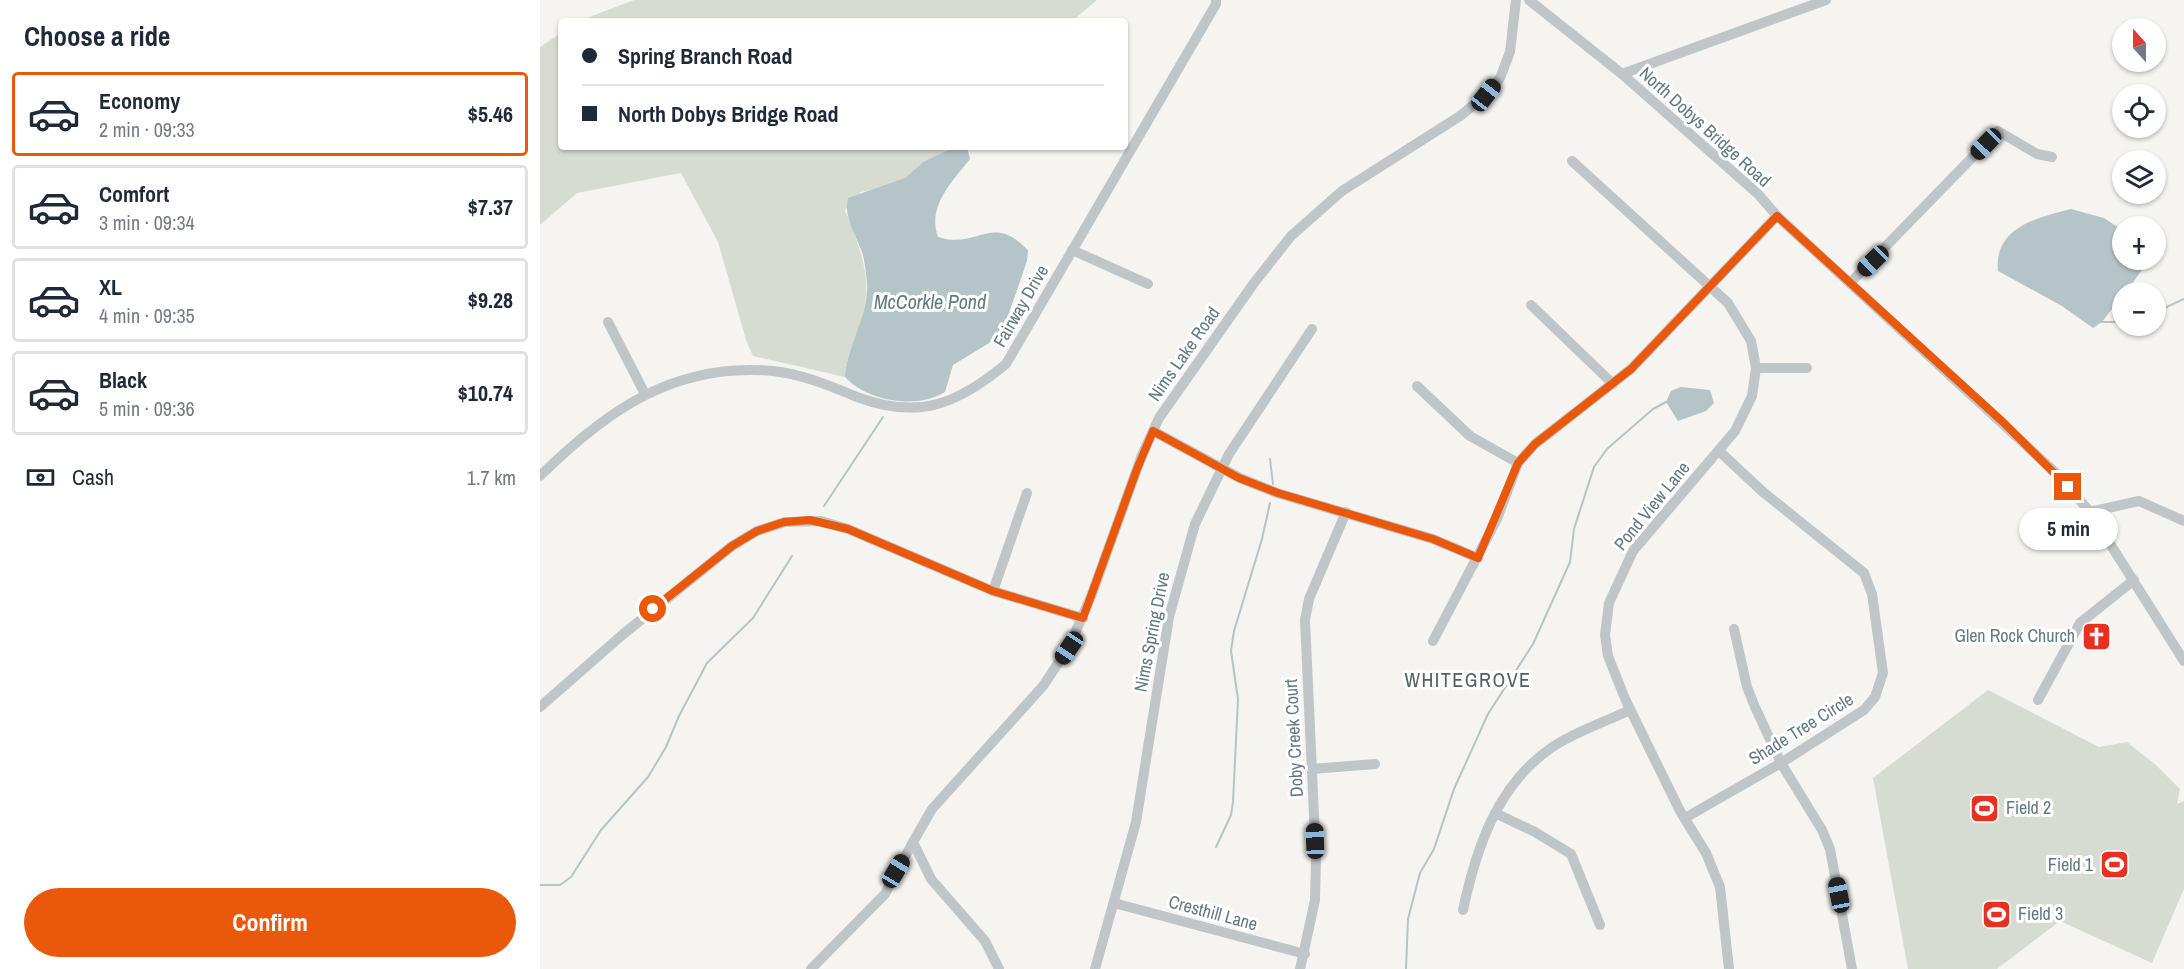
<!DOCTYPE html>
<meta charset="utf-8">
<style>
body{margin:0;font-family:"Archivo Narrow",sans-serif;background:#f2f2f3;color:#1f2937;height:100vh;display:flex;flex-direction:column;font-size:22px;white-space:nowrap}
*{box-sizing:border-box;margin:0}
p{font-size:20px;color:#747a83}
.icon{flex:none;width:33px;height:33px;fill:none;stroke:currentColor;stroke-width:2;stroke-linecap:round;stroke-linejoin:round}
.map{position:relative;flex:1;overflow:hidden}
.side{display:flex;flex-direction:column;background:#fff;width:540px}
.side>*{flex:none}
.hud{position:absolute;left:18px;top:18px;width:570px;height:132px;border-radius:6px;box-shadow:0 2px 4px #0004;display:grid;align-content:center;height:132px;padding:0 24px;background:#fff}
.needle{width:39px;rotate:339deg}
.controls{position:absolute;left:1572px;top:18px;display:grid;gap:12px}
.controls a{display:grid;place-items:center;width:54px;height:54px;border-radius:50%;background:#fff;box-shadow:0 2px 4px #0004;font-size:30px}
.end{position:absolute;width:27px;height:27px;margin:-14px;border:8px solid #ea580c;background:#fff;box-shadow:0 0 0 3px #fff}
.from{border-radius:50%}
.bubble{position:absolute;height:42px;border-radius:21px;background:#fff;box-shadow:0 2px 4px #0004;font-size:20px;font-weight:700;line-height:42px;text-align:center}
.car{position:absolute;width:18px;height:36px;margin:-18px -9px;border-radius:8px;box-shadow:0 0 4px 2px #0007;background:linear-gradient(#222 24%,#8ab4d8 0 40%,#222 0 76%,#8ab4d8 0 86%,#222 0)}
.hud b{display:flex;align-items:center;gap:21px;height:57px;font-size:22px}
.hud b+b{border-top:2px solid #e0e1e3}
.hud i{width:15px;height:15px;background:#1f2937}
ul{padding:0;list-style:none}
li{display:flex;align-items:center;gap:18px;height:84px;margin:0 12px 9px;padding:0 12px;border:3px solid #e0e1e3;border-radius:6px}
li div{flex:1}
li b{display:block;font-size:22px}
li em{font-style:normal;font-weight:700}
li.active{border-color:#ea580c}
li>.icon{width:54px;height:54px;stroke-width:1.5}
h2{padding:0 24px;font-size:27px;line-height:72px}
.pay{display:flex;align-items:center;gap:15px;height:66px;padding:0 24px;font-size:22px}
.pay p{margin-inline-start:auto}
.action{display:flex;gap:12px;margin-top:auto;padding:12px 24px}
.action a{flex:1;height:69px;border-radius:36px;background:#ea580c;color:#fff;font-size:24px;font-weight:700;line-height:69px;text-align:center}
main{display:flex;flex:1;min-height:0}
.map>svg:first-child{display:block}
.green{fill:#d7dcd2}
.water{fill:#b5c4c7}
.lines{fill:none;stroke-linecap:round;stroke-linejoin:round}
.stream{stroke:#b5c4c7;stroke-width:2}
.minor{stroke:#c0c5c7;stroke-width:10}
.route{stroke:#ea580c;stroke-width:8}
.labels{text-anchor:middle;stroke-width:6;stroke-linejoin:round;paint-order:stroke}
.street-label{font-size:18px;fill:#637982;stroke:#fff}
.poi-label{font-size:18px;fill:#637982;stroke:#fff;text-anchor:end}
.water-label{font-size:20px;font-style:italic;fill:#5f7b7f;stroke:#fff}
.neighbourhood-label{font-size:20px;letter-spacing:1.5px;fill:#516167;stroke:#fff}
</style>
<main>
<section class="side">
<h2>Choose a ride</h2>
<ul>
<li class="active"><svg class="icon" aria-label="car" viewBox="0 0 24 24"><path d="M5 17H2v-5l4-1 3-4h7l3 4 3 1v5h-3M9 17h6M6 11h13"/><circle cx="7" cy="17" r="2"/><circle cx="17" cy="17" r="2"/></svg><div><b>Economy</b><p>2 min · 09:33</p></div><em>$5.46</em></li>
<li><svg class="icon" aria-label="car" viewBox="0 0 24 24"><path d="M5 17H2v-5l4-1 3-4h7l3 4 3 1v5h-3M9 17h6M6 11h13"/><circle cx="7" cy="17" r="2"/><circle cx="17" cy="17" r="2"/></svg><div><b>Comfort</b><p>3 min · 09:34</p></div><em>$7.37</em></li>
<li><svg class="icon" aria-label="car" viewBox="0 0 24 24"><path d="M5 17H2v-5l4-1 3-4h7l3 4 3 1v5h-3M9 17h6M6 11h13"/><circle cx="7" cy="17" r="2"/><circle cx="17" cy="17" r="2"/></svg><div><b>XL</b><p>4 min · 09:35</p></div><em>$9.28</em></li>
<li><svg class="icon" aria-label="car" viewBox="0 0 24 24"><path d="M5 17H2v-5l4-1 3-4h7l3 4 3 1v5h-3M9 17h6M6 11h13"/><circle cx="7" cy="17" r="2"/><circle cx="17" cy="17" r="2"/></svg><div><b>Black</b><p>5 min · 09:36</p></div><em>$10.74</em></li>
</ul>
<div class="pay"><svg class="icon" aria-label="cash" viewBox="0 0 24 24"><path d="M3 7h18v10H3z"/><circle cx="12" cy="12" r="2"/></svg>Cash<p>1.7 km</p></div>
<div class="action"><a>Confirm</a></div>
</section>
<div class="map">
<svg width="1644" height="969" viewBox="0 0 1644 969">
<rect width="100%" height="100%" fill="#f5f4f1"/>
<!-- green -->
<g class="green">
<path d="M94,0H557L532,21H39Z"/>
<path d="M21,33V147H414L383,162L365,178L349,186L321,192L305,210C318,243 332,274 324,310C319,333 306,353 305,377L213,356L206,340L178,242L141,173L37,193L0,225V47Z"/>
<path d="M1448,690L1559,747L1587,742L1616,765L1640,789L1637,804L1644,801V889L1612,963L1520,921L1457,969H1368L1333,778Z"/>
</g>
<!-- water -->
<g class="water">
<path d="M414,147H427L430,159C412,182 387,206 398,237C438,250 451,212 488,250L487,261L463,330L454,340L413,365L405,392C376,410 327,401 305,377C307,345 329,316 327,283C326,274 325,264 323,255C317,236 303,218 308,198L365,178L383,162Z"/>
<path d="M1531,209L1564,218L1582,230V260H1606L1602,270L1586,292H1582V296L1562,322L1553,328L1522,306L1458,271C1454,227 1497,218 1531,209Z"/>
<path d="M1141,387L1170,390L1174,403L1166,411L1138,421L1126,402L1131,391Z"/>
</g>
<g class="lines">
<!-- stream -->
<g class="stream">
<path d="M1616,312L1644,299"/>
<path d="M1562,322H1582"/>
<path d="M730,459L733,484"/>
<path d="M284,506L343,417"/>
<path d="M676,847L691,815L693,802L698,699L691,651L694,631L722,539L730,503"/>
<path d="M0,885H20L31,877L61,830L108,777L126,747L139,716L167,663L213,618L252,556"/>
<path d="M866,969L868,919L880,873L894,849L914,789L948,714L993,644L1030,562L1034,529L1054,467L1067,449L1113,409L1126,402"/>
</g>
<!-- minor -->
<g class="minor">
<path d="M989,0L1082,74L1218,194L1237,216L1517,474L1550,512L1644,661"/>
<path d="M1082,74L1286,0"/>
<path d="M1032,161L1188,303L1211,341L1216,368L1212,396L1195,431L1093,551L1069,603L1065,635L1068,656L1086,701L1140,811L1166,853L1180,887L1189,969"/>
<path d="M532,250L608,284"/>
<path d="M1311,282L1458,131L1497,154L1512,157"/>
<path d="M991,305L1073,384"/>
<path d="M68,322L105,394"/>
<path d="M1216,368H1267"/>
<path d="M877,386L930,436L978,463"/>
<path d="M613,431L700,478L737,493L893,539L938,558"/>
<path d="M0,476C67,410 135,362 233,371C263,374 292,387 320,398C380,420 419,403 466,364L676,4V0"/>
<path d="M1550,512L1599,501L1644,521"/>
<path d="M453,591L487,493"/>
<path d="M1194,629L1207,687L1215,707L1241,763L1282,830L1290,849L1312,969"/>
<path d="M893,641L957,519L978,463L995,444L1091,369L1237,216"/>
<path d="M1498,700L1540,623L1594,580"/>
<path d="M0,707L81,636L192,546L217,531L245,522L281,521L308,529L453,591L543,618"/>
<path d="M772,769L835,764"/>
<path d="M955,813L995,832L1031,854L1060,925"/>
<path d="M1145,818L1241,763L1324,710L1335,697L1343,673L1332,594L1324,573L1223,492L1179,451"/>
<path d="M574,903L765,954"/>
<path d="M923,910C936,849 957,785 1011,748C1034,732 1065,722 1090,710"/>
<path d="M271,969L345,894L373,842"/>
<path d="M459,969L445,941L391,879L373,842L392,809L503,686L529,647L552,594L602,455L619,418L714,283L751,236L802,191L920,116L946,95L960,78L970,52L976,0"/>
<path d="M555,969L596,822L629,617L655,524L689,454L772,329"/>
<path d="M760,969L775,900L776,859L765,620L769,599L806,512"/>
</g>
</g>
<g class="lines">
<!-- route -->
<path class="route" d="M113,609L192,546L217,531L244,522L270,520L308,529L453,591L543,618L597,469L613,431L699,478L738,493L893,539L938,558L978,463L995,444L1091,369L1237,216L1464,423L1528,487"/>
</g>
<!-- icons -->
<defs>
<symbol id="church-square" viewBox="-11 -11 22 22"><rect x="-9" y="-9" width="18" height="18" rx="4" fill="#e6311f" stroke="#fff"/><path d="M-1.2-6h2.4v3.5h3.3v2.4h-3.3V6h-2.4V-.1h-3.3v-2.4h3.3Z" fill="#fff"/></symbol>
<symbol id="stadium-square" viewBox="-11 -11 22 22"><rect x="-9" y="-9" width="18" height="18" rx="4" fill="#e6311f" stroke="#fff"/><path d="M0-5a6.5 5 0 1 0 0 10a6.5 5 0 1 0 0-10ZM-3.5-1.8h7v3.6h-7Z" fill="#fff"/></symbol>
</defs>
<g fill-rule="evenodd">
<use href="#church-square" x="1540" y="620" width="33" height="33"/>
<use href="#stadium-square" x="1428" y="792" width="33" height="33"/>
<use href="#stadium-square" x="1558" y="848" width="33" height="33"/>
<use href="#stadium-square" x="1440" y="898" width="33" height="33"/>
</g>
<g class="labels">
<!-- street labels -->
<g class="street-label">
<text transform="translate(1165 127) rotate(42)" y="6">North Dobys Bridge Road</text>
<text transform="translate(481 306) rotate(-60)" y="6">Fairway Drive</text>
<text transform="translate(644 354) rotate(-55)" y="6">Nims Lake Road</text>
<text transform="translate(1112 506) rotate(-51)" y="6">Pond View Lane</text>
<text transform="translate(612 632) rotate(-79)" y="6">Nims Spring Drive</text>
<text transform="translate(1261 729) rotate(-32)" y="6">Shade Tree Circle</text>
<text transform="translate(754 738) rotate(-93)" y="6">Doby Creek Court</text>
<text transform="translate(673 913) rotate(15)" y="6">Cresthill Lane</text>
</g>
<!-- poi labels -->
<g class="poi-label">
<text x="1535" y="642">Glen Rock Church</text>
<text x="1466" y="814" text-anchor="start">Field 2</text>
<text x="1553" y="871">Field 1</text>
<text x="1478" y="920" text-anchor="start">Field 3</text>
</g>
<!-- water labels -->
<g class="water-label">
<text x="390" y="309">McCorkle Pond</text>
</g>
<!-- neighbourhood labels -->
<g class="neighbourhood-label">
<text x="928" y="687">WHITEGROVE</text>
</g>
</g>
</svg>
<div class="controls">
<a><svg class="needle" viewBox="-14 -14 28 28"><path d="M0-13l5 13h-10z" fill="#e53935"/><path d="M0 13l5-13h-10z" fill="#747a83"/></svg></a>
<a><svg class="icon" aria-label="locate" viewBox="0 0 24 24"><circle cx="12" cy="12" r="6"/><path d="M12 2v4M12 18v4M2 12h4M18 12h4"/></svg></a>
<a><svg class="icon" aria-label="layers" viewBox="0 0 24 24"><path d="M12 4l9 5-9 5-9-5zM3 14l9 5 9-5"/></svg></a>
<a>+</a>
<a>−</a>
</div>
<i class="end from" style="left:113px;top:609px"></i>
<i class="end" style="left:1528px;top:487px"></i>
<div class="bubble" style="left:1479px;top:508px;width:99px">5 min</div>
<i class="car" style="left:946px;top:95px;rotate:38deg"></i>
<i class="car" style="left:1446px;top:144px;rotate:224deg"></i>
<i class="car" style="left:1333px;top:261px;rotate:226deg"></i>
<i class="car" style="left:529px;top:648px;rotate:214deg"></i>
<i class="car" style="left:775px;top:841px;rotate:358deg"></i>
<i class="car" style="left:356px;top:871px;rotate:31deg"></i>
<i class="car" style="left:1299px;top:895px;rotate:349deg"></i>
<div class="hud">
<b><i class="from"></i>Spring Branch Road</b>
<b><i></i>North Dobys Bridge Road</b>
</div>
</div>
</main>
